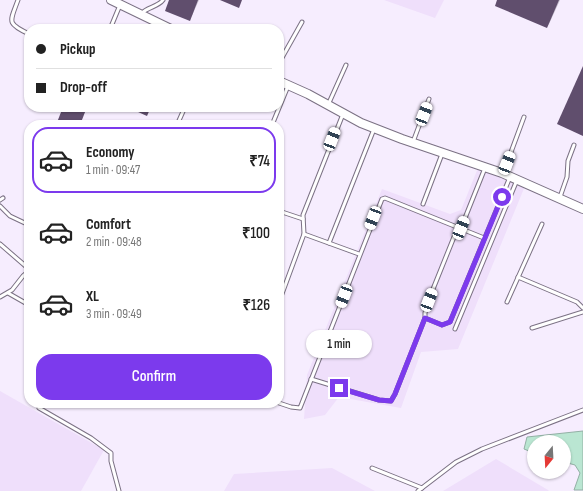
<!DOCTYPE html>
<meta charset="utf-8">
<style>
body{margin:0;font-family:"Sofia Sans Condensed",sans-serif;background:#f2f2f2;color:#222;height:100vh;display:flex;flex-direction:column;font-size:15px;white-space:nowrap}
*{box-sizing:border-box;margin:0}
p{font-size:13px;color:#767676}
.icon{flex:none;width:22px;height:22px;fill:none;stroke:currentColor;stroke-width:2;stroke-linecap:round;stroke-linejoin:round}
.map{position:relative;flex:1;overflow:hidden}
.drawer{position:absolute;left:24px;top:120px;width:260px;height:288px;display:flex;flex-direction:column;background:#fff;border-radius:16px;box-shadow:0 1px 3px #0004}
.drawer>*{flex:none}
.top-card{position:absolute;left:24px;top:24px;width:260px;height:88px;border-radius:16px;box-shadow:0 1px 3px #0004;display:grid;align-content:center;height:88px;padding:0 12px;background:#fff}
.needle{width:26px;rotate:198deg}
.tools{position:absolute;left:527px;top:435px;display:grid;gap:8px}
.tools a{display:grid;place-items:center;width:44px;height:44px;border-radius:50%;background:#fff;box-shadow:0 1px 3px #0004;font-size:20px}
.end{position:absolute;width:18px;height:18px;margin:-9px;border:5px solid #7c3aed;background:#fff;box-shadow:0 0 0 2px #fff}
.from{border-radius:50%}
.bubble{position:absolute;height:28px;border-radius:14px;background:#fff;box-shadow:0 1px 3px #0004;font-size:13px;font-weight:600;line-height:28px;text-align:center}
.car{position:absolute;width:12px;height:24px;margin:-12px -6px;border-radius:5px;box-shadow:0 0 3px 1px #0007;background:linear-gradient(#fff 24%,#345 0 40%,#fff 0 76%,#345 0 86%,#fff 0)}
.top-card b{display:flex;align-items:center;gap:14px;height:38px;font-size:15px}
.top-card b+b{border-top:1px solid #e0e0e0}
.top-card i{width:10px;height:10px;background:#222}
ul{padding:7px 0 0;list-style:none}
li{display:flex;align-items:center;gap:12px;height:66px;margin:0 8px 6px;padding:0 4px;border:2px solid transparent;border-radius:16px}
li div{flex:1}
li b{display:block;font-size:15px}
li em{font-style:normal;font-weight:600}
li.active{border-color:#7c3aed}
li>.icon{width:36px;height:36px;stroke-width:1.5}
.cta{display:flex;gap:8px;margin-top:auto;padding:8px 12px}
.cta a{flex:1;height:46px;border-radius:16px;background:#7c3aed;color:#fff;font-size:16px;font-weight:600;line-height:46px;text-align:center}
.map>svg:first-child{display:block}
.built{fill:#efdffb}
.water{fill:#bae6d2;stroke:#93b0a5}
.shadow{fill:#0003}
.building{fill:#604e6d}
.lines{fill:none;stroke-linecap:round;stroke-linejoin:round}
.lane-casing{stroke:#7b7184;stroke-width:5}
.secondary-casing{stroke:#7b7184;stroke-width:10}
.lane{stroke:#fff;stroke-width:3}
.secondary{stroke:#fff;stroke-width:8}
.route{stroke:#7c3aed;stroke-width:5}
</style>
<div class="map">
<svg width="583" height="491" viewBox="0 0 583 491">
<rect width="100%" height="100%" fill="#f6edfe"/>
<!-- built -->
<g class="built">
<path d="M384,0H444L435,18Z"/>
<path d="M478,168L525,186L458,349L421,352L401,408L339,397L325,415L304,419L307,375L382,189L450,214L461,210Z"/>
<path d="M0,391L104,450L81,491H0Z"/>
<path d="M496,459L548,490L549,491H443Z"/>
<path d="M332,468L375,491H224L234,474Z"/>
</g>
<!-- water -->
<path class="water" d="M583,431V490H574L580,473L575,465L564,462V442H534V453L524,449L527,437Z"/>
<!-- shadow -->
<g class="shadow">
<path d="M170,0H199L190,20Z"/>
<path d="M498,0H560L549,24L546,27Z"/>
<path d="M96,122L103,125H94Z"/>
</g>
<!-- building -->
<g class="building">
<path d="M169,0H198L190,21L165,11Z"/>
<path d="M220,0H242L239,8Z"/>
<path d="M497,0H559L547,28L495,6Z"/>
<path d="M583,66V136L557,124Z"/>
<path d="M63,107H87L80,125H56Z"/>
<path d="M127,107H151L147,116Z"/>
</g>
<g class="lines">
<defs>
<g id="lane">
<path d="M18,0C10,22 6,23 29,34"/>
<path d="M141,14C147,7 158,7 163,0"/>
<path d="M110,29L120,5"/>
<path d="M279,63L302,22"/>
<path d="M328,105L346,65"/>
<path d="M177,125L185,107"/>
<path d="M272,125L288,86"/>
<path d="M413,142L429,99"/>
<path d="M505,174L507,163L524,117"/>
<path d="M560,197L567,177L568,161L574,145"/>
<path d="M0,200L3,198"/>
<path d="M423,204L442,154"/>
<path d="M0,206L10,216L29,225"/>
<path d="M279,211L303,219"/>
<path d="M461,228L485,168"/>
<path d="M304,234L359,254"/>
<path d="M329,243L374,129"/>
<path d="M0,244L29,269"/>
<path d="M518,277L577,302L583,308"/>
<path d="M8,293L29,305"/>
<path d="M0,297L12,290L23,276L29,271"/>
<path d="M279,302L304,234L303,215L343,114"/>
<path d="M507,302L542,224"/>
<path d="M425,318L442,325L450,322L510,177"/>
<path d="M532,328L583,312"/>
<path d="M455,329L517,180"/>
<path d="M27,352L29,349"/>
<path d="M311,379L379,400L391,401L395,394L425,318V313L429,299L458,227"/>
<path d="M279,403L291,407L300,408L302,403L382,199L385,198L484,238"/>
<path d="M39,408L91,438L111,453V461L119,491"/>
<path d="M372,468L422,488"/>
<path d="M418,491L456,462L482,449L583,410"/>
</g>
<g id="secondary">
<path d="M111,0L171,29"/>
<path d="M279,81L308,94L361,123L402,139L502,173L583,209"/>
</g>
</defs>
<!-- lane casing -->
<use href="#lane" class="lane-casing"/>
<!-- secondary casing -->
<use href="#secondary" class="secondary-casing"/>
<!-- lane -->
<use href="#lane" class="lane"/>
<!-- secondary -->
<use href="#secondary" class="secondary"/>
</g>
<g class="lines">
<!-- route -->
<path class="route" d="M339,388L379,400L391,401L395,394L425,318L442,325L450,322L502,197"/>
</g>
</svg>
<div class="tools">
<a><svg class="needle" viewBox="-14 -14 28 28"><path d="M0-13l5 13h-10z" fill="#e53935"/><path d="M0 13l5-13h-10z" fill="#767676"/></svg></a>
</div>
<i class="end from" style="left:502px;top:197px"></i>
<i class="end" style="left:339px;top:388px"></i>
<div class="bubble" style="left:306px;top:330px;width:66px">1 min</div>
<i class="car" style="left:424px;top:114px;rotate:21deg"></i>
<i class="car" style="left:332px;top:139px;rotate:21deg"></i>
<i class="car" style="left:507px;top:163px;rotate:21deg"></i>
<i class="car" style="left:373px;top:218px;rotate:201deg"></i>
<i class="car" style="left:461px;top:228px;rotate:22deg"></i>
<i class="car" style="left:344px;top:296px;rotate:201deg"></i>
<i class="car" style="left:429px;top:300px;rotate:21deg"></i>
<div class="top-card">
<b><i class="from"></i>Pickup</b>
<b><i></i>Drop-off</b>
</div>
<section class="drawer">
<ul>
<li class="active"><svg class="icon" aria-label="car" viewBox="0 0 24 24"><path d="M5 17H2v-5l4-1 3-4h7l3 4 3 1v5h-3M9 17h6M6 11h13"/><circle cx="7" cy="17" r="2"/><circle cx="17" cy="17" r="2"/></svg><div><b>Economy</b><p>1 min · 09:47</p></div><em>₹74</em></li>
<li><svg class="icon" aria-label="car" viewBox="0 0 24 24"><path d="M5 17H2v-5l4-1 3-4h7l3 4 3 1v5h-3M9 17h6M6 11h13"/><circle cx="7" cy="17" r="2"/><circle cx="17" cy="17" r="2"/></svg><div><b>Comfort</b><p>2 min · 09:48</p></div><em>₹100</em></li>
<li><svg class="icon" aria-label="car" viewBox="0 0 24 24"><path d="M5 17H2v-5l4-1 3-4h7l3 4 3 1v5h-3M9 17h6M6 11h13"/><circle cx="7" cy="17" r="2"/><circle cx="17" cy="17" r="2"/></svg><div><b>XL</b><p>3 min · 09:49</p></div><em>₹126</em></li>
</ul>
<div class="cta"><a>Confirm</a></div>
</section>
</div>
